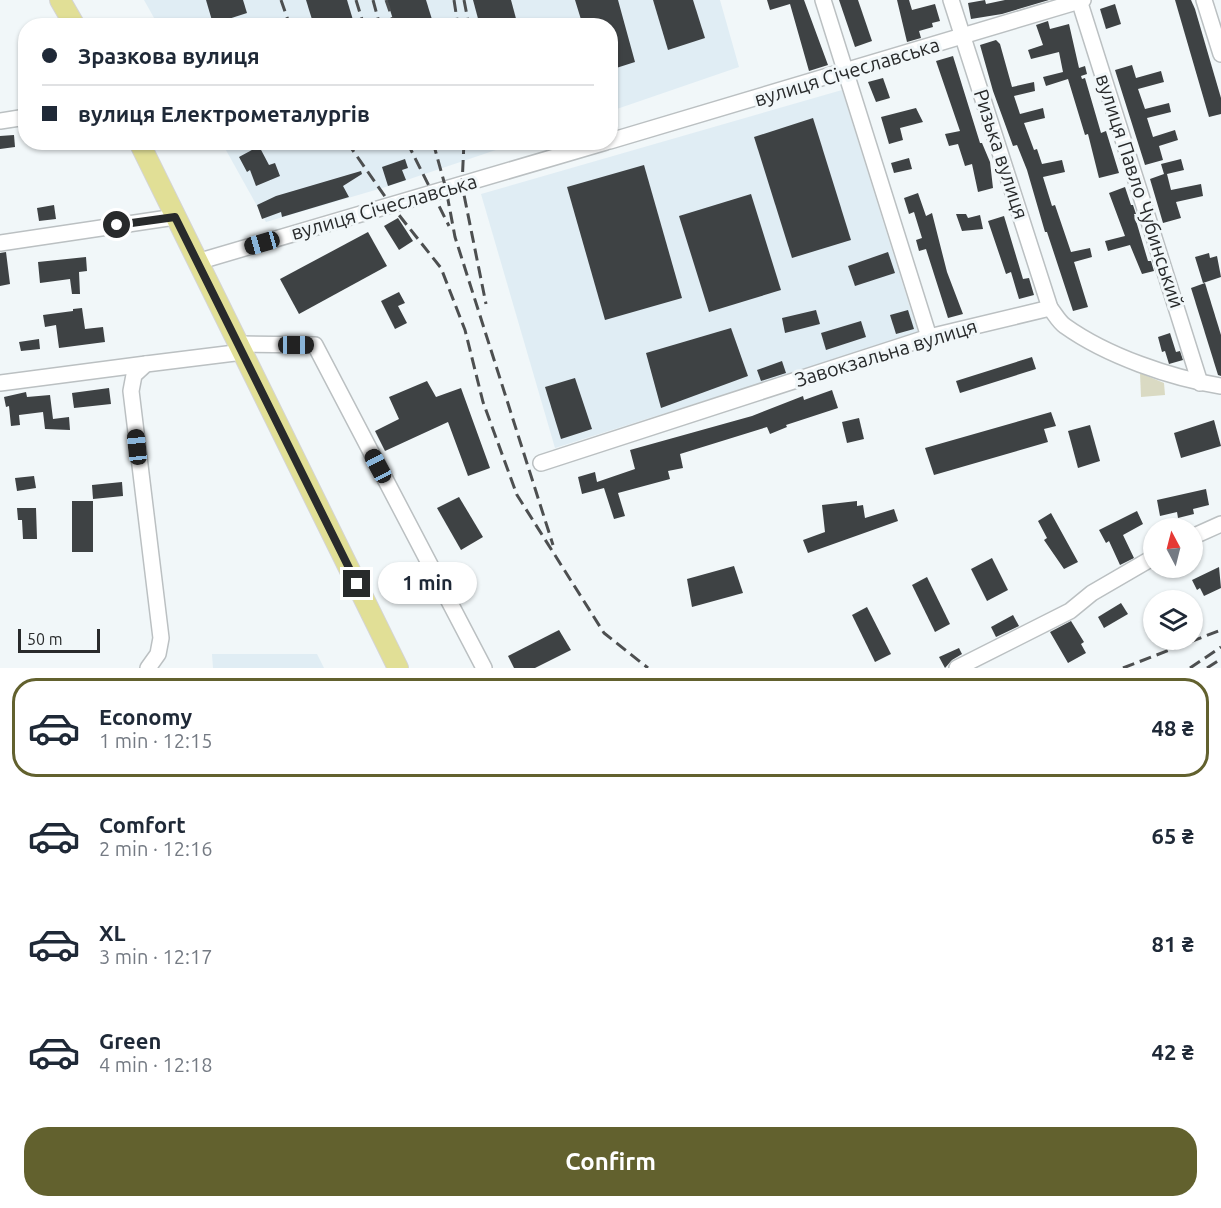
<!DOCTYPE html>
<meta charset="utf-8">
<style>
body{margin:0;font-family:Ubuntu,sans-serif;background:#f6f6f7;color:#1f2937;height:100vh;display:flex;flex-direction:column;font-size:22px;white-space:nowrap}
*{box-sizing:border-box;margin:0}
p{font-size:20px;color:#747a83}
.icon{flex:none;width:33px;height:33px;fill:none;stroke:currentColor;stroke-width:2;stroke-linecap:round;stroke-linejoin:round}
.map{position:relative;height:668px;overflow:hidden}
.details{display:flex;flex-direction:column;background:#fff;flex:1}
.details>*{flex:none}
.top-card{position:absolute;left:18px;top:18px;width:600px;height:132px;border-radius:24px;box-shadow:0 2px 4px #0004;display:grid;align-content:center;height:132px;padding:0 24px;background:#fff}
.needle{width:39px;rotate:353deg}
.buttons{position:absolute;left:1143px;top:518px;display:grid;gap:12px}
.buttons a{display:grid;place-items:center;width:60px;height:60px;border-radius:50%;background:#fff;box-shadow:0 2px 4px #0004;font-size:30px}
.scale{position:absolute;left:18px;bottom:15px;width:82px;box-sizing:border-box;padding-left:6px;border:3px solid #282a2b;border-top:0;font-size:16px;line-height:21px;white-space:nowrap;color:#282a2b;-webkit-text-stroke:4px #f1f7f9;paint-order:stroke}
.end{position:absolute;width:27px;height:27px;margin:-14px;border:8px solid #282a2b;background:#fff;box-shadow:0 0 0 3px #fff}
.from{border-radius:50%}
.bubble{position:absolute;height:42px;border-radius:21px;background:#fff;box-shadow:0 2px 4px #0004;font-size:20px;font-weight:600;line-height:42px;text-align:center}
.car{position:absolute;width:18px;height:36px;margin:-18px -9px;border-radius:8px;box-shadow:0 0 4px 2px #0007;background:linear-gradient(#222 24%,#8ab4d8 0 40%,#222 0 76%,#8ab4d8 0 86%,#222 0)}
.top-card b{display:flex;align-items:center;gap:21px;height:57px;font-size:22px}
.top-card b+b{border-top:2px solid #e0e1e3}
.top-card i{width:15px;height:15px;background:#1f2937}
ul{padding:10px 0 0;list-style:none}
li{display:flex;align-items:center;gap:18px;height:99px;margin:0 12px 9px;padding:0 12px;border:3px solid transparent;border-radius:24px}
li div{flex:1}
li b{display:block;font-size:22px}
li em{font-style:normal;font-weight:600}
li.selected{border-color:#62612e}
li>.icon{width:54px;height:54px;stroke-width:1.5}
.action{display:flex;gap:12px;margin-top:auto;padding:12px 24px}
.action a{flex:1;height:69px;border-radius:24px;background:#62612e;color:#fff;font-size:24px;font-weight:600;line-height:69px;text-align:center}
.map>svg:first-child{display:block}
.built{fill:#e0edf4}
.green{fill:#dadac3}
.building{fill:#3e4244}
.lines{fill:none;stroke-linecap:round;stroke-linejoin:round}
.minor-casing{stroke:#bbc0c2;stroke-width:18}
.major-casing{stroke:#d4d4d5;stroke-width:22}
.minor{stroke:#fff;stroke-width:15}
.major{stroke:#e1df96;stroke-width:20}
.rail{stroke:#4d4f50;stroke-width:3;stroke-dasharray:12 6;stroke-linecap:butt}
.route{stroke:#282a2b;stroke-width:8}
.labels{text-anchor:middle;stroke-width:6;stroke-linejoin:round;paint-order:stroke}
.street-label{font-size:20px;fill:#282a2b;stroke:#f1f7f9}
</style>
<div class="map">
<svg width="1221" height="668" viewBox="0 0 1221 668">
<rect width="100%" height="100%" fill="#f1f7f9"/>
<!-- built -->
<g class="built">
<path d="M144,0H720L739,67L611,111L610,26L158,25Z"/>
<path d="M842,90L918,333L555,448L481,194Z"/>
<path d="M222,143H517L389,186L266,222Z"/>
<path d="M212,654H317L324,668H213Z"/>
</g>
<!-- green -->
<path class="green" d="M1140,373L1164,383L1165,395L1141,397Z"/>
<!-- building -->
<g class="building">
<path d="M206,0H243L247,13L213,24Z"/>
<path d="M306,0H347L353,20L336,26H314Z"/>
<path d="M387,0H426L434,26H395Z"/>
<path d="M473,0H511L518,26H480Z"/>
<path d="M575,0H618L635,62L610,70V26H583Z"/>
<path d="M653,0H693L705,38L668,50Z"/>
<path d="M767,0H804L828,65L809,71L790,4L770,10Z"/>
<path d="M839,0H858L872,41L855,47Z"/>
<path d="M897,0H909L912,10L935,4L940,21L932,23L933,27L919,31L921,38L907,42Z"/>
<path d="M985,0L986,4L1005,0H1049L1002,14L971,19L968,3Z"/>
<path d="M1175,0H1191L1195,9L1221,98V114L1209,117Z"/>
<path d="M1115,4L1121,24L1106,29L1100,9Z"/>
<path d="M1048,21L1050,29L1069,24L1079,68L1085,66L1087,74L1081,76L1082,79L1085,78L1101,133L1106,131L1119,173L1099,178L1088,134L1085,135L1068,79L1046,86L1043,77L1063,72L1059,52L1031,59L1028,50L1043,45L1036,25Z"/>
<path d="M996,40L1000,44L1012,87L1034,82L1035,91L1014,96L1020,114L1043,108L1045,118L1024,123L1034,150L1037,149L1042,164L1062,160L1065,172L1043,177L1052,206L1055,205L1071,252L1090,248L1092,257L1074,262L1088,307L1073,311L1047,232H1045L1027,170L1017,145L1013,146L993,91L980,45Z"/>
<path d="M953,56L980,143H982L990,162L993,188L978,192L972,164L965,166L958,144L949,146L945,134L960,131L936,61Z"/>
<path d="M1132,65L1136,78L1161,71L1164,82L1138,89L1145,109L1169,103L1171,112L1147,118L1153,137L1175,130L1178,140L1159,146L1163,160L1145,165L1115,70Z"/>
<path d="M883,78L890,98L876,102L868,82Z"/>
<path d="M916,108L923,122L900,128L903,140L889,144L881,117Z"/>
<path d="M813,118L851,240L792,258L754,137Z"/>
<path d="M14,135L15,147L0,149V136Z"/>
<path d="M259,146L269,165L275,163L280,176L256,186L250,170L247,172L239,157Z"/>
<path d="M909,158L912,169L894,173L891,163Z"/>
<path d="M405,159L408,168L402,170L406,180L388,186L382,167Z"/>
<path d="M1181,159L1184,170L1167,174L1171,190L1201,184L1203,196L1176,202L1181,218L1163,223L1150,179L1164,174L1161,164Z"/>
<path d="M644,165L682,298L605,320L567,187Z"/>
<path d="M361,171L362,174L343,186L349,197L282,217L281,212L262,219L257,205L276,196Z"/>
<path d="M1125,187L1131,205H1133L1136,214H1134L1148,261H1151L1154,271L1142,274L1130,245L1108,251L1105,241L1125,236L1109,193Z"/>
<path d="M918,193L926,216L932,213L947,272L963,314L948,318L926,249L919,251L916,240L922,238L914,212L909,214L904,198Z"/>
<path d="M751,194L781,290L709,312L679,216Z"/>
<path d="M54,205L56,219L39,221L37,208Z"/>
<path d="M956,214H966L968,218L980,215L983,229L962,231Z"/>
<path d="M1004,216L1023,279L1029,278L1034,295L1019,299L1011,272L1006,274L988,221Z"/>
<path d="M398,218L413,241L399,250L384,226Z"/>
<path d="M368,232L387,266L299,314L280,279Z"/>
<path d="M6,252L10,284L0,286V253Z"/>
<path d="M888,252L895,273L855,286L848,266Z"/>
<path d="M1209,253L1210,258L1217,256L1221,277L1203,283L1195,257Z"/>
<path d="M86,257L87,271L79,272L80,294H72L70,279L40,283L38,262Z"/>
<path d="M1205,283L1221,335V376L1218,375L1191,288Z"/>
<path d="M399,292L405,303L398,306L407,323L395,329L381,301Z"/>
<path d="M82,308L85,329L103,327L105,342L59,348L56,325L45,327L43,315L73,311V309Z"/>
<path d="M816,310L820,324L785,333L782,318Z"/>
<path d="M908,310L914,329L896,334L890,315Z"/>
<path d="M861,321L866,337L826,350L821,333Z"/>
<path d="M731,328L748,376L661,408L646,353Z"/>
<path d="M1170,333L1176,352L1180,351L1183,360L1169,364L1165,351L1162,352L1158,337Z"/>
<path d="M39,339L40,349L21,351L19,342Z"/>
<path d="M1032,357L1036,369L960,393L956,381Z"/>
<path d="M782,361L786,373L761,381L757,370Z"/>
<path d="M575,378L592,429L561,439L545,387Z"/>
<path d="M427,381L436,397L461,388L490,468L468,476L448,422L385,451L375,431L399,419L389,397Z"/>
<path d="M109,388L111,404L74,408L72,393Z"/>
<path d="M832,390L838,408L786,425L787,427L770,434L767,427L680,454L683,468L668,471L670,479L618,493L625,516L614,519L604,488L582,494L578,477L595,472L597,482L635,469L630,450L752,416L803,396L804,400Z"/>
<path d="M26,392L27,397L50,395L53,419L69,417L70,430L45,429L43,412L19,415L20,425L11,426L9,406L6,407L4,397Z"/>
<path d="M1051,412L1056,426L1044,429L1048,442L934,475L925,448Z"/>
<path d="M859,418L864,439L847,443L842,422Z"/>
<path d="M1214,420L1221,446L1181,458L1174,433Z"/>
<path d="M1090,425L1100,461L1078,468L1068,431Z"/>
<path d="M34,476L36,488L17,491L15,478Z"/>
<path d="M122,482L123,496L93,499L92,485Z"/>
<path d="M1206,489L1209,505L1193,509L1194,514L1178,518L1177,512L1160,516L1157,500Z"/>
<path d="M459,497L483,537L461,550L437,508Z"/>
<rect x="72" y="501" width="21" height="51"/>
<path d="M857,501V506L863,505L865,518L894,509L898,521L808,553L803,540L825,532L822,505Z"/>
<path d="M17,508H36L37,539H23L22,520H18Z"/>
<path d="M1137,511L1143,524L1123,535L1134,558L1120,565L1109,541L1106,543L1099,530Z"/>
<path d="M1051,513L1078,562L1064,569L1044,540L1047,538L1038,521Z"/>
<path d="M992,558L1008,590L987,601L971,569Z"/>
<path d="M734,566L743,593L692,607L687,579Z"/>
<path d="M1219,567L1221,588L1204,596L1200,588L1197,590L1192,580Z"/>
<path d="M927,577L950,624L935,632L912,585Z"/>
<path d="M1121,603L1128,614L1104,628L1098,617Z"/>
<path d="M867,607L891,654L875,662L852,615Z"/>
<path d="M1013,615L1019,626L996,637L991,627Z"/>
<path d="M1071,621L1084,642L1081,644L1086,653L1068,663L1050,632Z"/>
<path d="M559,630L571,650L535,668H514L508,656Z"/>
<path d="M959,648L962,654L952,660L945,668L939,657Z"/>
</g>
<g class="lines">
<defs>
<g id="minor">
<path d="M823,0L929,337"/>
<path d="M951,0L1050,308"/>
<path d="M1079,0L1200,383"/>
<path d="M1204,0L1221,54"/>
<path d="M0,121L26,117"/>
<path d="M610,141L1083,0"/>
<path d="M0,243L175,217"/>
<path d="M197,262L606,142"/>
<path d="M238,344L315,345L484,668"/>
<path d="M0,383L146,364"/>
<path d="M541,463L929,337L1050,308C1055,314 1059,322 1065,326C1107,356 1171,378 1221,386"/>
<path d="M1192,537L1221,524"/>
<path d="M148,668L158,654L161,638L131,391L134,375L146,364L243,352"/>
<path d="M957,668L1070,611L1092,593L1154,557"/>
</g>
<g id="major">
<path d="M60,0L75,26"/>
<path d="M139,142L398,668"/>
</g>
</defs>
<!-- minor casing -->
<use href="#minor" class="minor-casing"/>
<!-- major casing -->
<use href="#major" class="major-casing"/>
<!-- minor -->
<use href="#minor" class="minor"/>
<!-- major -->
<use href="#major" class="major"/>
<!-- rail -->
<g class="rail">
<path d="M281,0L290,26"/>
<path d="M356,0L364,26"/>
<path d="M373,0L380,26"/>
<path d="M386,0L395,26"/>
<path d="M454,0L458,26"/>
<path d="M464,0L469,26"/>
<path d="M347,142L391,205L441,268L465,330L483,402L517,495L604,633L648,668"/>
<path d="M407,142L449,226"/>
<path d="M433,142L446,189L455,237L553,545"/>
<path d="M464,142L462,185L486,304"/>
<path d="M1123,668L1221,630"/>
<path d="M1190,668L1221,647"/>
<path d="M1207,668L1221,659"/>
</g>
</g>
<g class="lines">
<!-- route -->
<path class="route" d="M117,225L175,217L357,584"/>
</g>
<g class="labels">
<!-- street labels -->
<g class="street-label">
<text transform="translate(847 72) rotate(-17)" y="7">вулиця Січеславська</text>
<text transform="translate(1001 154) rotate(72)" y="7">Ризька вулиця</text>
<text transform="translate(1140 191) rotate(72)" y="7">вулиця Павло Чубинський</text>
<text transform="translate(384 207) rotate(-16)" y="7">вулиця Січеславська</text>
<text transform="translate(886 353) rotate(-17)" y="7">Завокзальна вулиця</text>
</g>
</g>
</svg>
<div class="buttons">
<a><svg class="needle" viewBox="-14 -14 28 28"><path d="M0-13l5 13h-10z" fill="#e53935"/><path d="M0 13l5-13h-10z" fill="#747a83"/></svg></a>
<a><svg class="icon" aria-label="layers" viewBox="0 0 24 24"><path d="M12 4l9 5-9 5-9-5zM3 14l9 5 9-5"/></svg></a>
</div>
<div class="scale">50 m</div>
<i class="end from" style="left:117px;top:225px"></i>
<i class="end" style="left:357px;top:584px"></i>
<div class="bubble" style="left:378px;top:562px;width:99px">1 min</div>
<i class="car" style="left:262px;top:243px;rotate:254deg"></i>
<i class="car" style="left:296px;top:345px;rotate:90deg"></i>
<i class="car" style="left:137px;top:447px;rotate:354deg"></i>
<i class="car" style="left:378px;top:466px;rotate:332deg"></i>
<div class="top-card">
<b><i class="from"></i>Зразкова вулиця</b>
<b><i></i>вулиця Електрометалургів</b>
</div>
</div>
<section class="details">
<ul>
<li class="selected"><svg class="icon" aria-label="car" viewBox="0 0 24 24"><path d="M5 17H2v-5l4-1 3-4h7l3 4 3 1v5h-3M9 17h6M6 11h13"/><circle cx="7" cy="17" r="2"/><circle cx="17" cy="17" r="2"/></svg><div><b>Economy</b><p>1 min · 12:15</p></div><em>48 ₴</em></li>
<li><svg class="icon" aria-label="car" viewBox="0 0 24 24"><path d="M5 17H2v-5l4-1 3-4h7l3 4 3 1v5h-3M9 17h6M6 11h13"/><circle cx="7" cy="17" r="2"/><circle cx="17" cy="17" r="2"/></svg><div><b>Comfort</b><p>2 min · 12:16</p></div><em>65 ₴</em></li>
<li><svg class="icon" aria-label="car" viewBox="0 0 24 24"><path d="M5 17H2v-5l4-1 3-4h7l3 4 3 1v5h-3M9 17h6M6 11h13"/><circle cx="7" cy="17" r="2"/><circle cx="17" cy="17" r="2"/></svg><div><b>XL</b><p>3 min · 12:17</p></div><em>81 ₴</em></li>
<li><svg class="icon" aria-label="car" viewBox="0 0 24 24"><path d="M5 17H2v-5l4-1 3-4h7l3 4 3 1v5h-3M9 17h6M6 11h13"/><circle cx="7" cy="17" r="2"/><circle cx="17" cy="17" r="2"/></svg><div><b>Green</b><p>4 min · 12:18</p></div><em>42 ₴</em></li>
</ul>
<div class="action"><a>Confirm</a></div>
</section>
